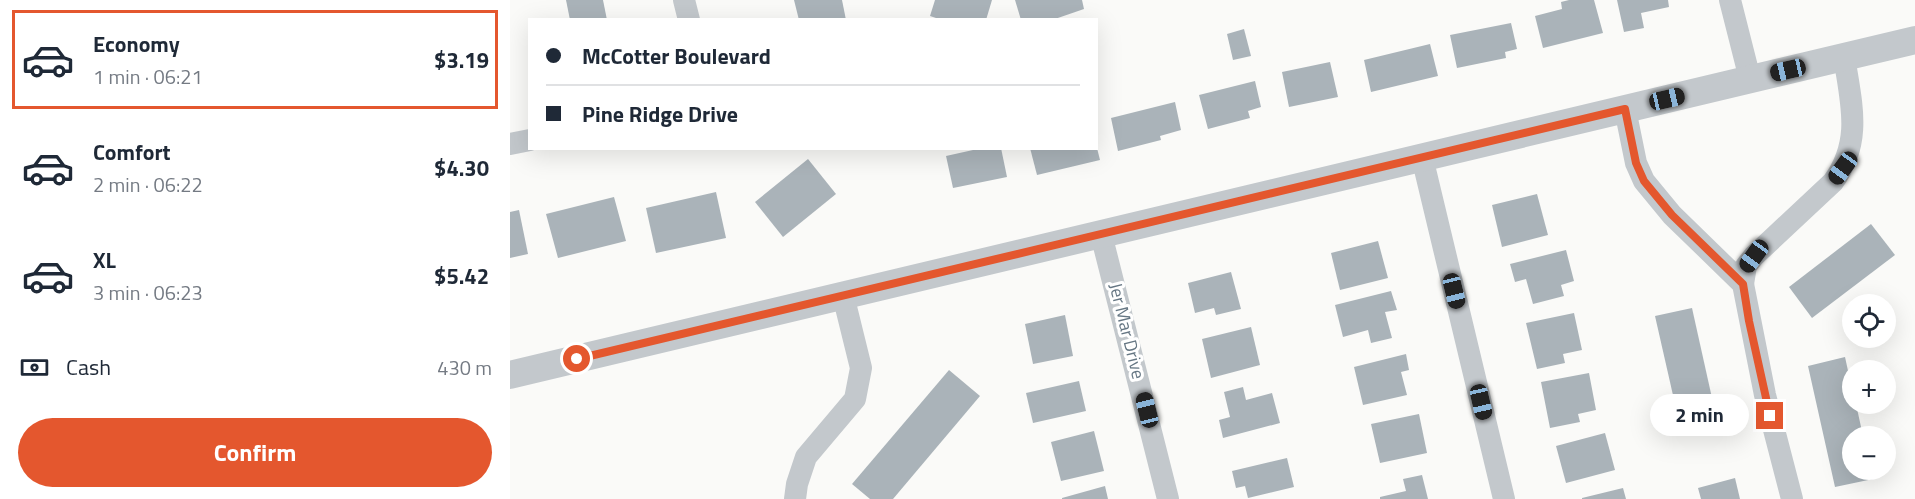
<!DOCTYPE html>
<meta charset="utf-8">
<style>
body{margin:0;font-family:"Titillium Web",sans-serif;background:#f6f6f7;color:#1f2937;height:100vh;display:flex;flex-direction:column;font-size:22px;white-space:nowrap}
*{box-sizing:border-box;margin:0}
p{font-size:20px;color:#747a83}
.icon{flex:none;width:33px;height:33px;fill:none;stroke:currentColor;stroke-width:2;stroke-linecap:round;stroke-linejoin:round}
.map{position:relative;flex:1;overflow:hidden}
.details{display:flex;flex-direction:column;background:#fff;width:510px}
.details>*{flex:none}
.banner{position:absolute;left:18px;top:18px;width:570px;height:132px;border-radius:0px;box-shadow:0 6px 24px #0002;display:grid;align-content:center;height:132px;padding:0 18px;background:#fff}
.buttons{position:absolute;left:1332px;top:294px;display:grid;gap:12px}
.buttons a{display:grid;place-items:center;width:54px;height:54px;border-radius:50%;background:#fff;box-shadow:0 6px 24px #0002;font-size:30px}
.end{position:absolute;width:27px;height:27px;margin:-14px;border:8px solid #e4572e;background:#fff;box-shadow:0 0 0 3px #fff}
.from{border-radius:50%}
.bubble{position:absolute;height:42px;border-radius:21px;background:#fff;box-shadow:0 6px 24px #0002;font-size:20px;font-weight:700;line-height:42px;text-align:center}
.car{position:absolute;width:18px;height:36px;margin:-18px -9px;border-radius:8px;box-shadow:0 0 4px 2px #0007;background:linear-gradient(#222 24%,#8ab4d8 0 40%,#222 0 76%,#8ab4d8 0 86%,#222 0)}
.banner b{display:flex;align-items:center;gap:21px;height:57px;font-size:22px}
.banner b+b{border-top:2px solid #e0e1e3}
.banner i{width:15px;height:15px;background:#1f2937}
ul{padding:10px 0 0;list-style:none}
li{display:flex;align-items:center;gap:18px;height:99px;margin:0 12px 9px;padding:0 6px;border:3px solid transparent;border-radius:0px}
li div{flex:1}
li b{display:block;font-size:22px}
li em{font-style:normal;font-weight:700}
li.current{border-color:#e4572e}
li>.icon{width:54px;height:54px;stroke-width:1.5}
.pay{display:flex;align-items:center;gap:15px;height:66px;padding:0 18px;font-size:22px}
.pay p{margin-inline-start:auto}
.cta{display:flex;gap:12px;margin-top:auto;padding:12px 18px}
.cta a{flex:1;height:69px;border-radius:36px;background:#e4572e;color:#fff;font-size:24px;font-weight:700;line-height:69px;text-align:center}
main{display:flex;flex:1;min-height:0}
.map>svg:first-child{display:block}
.building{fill:#aab3b9}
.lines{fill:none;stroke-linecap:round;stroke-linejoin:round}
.minor{stroke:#c3c8cc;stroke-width:22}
.tertiary{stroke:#c3c8cc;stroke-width:28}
.route{stroke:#e4572e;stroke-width:8}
.labels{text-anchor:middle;stroke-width:6;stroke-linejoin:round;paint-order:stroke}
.street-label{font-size:18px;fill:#657683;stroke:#fff}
</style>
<main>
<section class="details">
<ul>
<li class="current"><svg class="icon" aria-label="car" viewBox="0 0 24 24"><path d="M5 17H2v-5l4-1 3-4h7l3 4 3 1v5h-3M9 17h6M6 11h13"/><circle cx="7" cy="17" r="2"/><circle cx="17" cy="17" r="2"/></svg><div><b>Economy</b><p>1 min · 06:21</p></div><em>$3.19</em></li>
<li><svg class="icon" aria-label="car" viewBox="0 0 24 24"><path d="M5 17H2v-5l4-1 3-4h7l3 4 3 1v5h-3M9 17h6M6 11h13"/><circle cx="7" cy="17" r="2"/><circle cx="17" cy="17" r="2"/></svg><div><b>Comfort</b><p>2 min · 06:22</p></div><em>$4.30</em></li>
<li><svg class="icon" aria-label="car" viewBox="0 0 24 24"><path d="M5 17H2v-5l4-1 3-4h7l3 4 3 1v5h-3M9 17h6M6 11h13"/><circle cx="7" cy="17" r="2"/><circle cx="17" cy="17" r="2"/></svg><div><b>XL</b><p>3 min · 06:23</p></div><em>$5.42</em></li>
</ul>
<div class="pay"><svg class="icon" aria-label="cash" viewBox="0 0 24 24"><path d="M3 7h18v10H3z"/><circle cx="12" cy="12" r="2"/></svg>Cash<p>430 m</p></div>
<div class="cta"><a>Confirm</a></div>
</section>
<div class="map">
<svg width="1405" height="499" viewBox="0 0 1405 499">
<rect width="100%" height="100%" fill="#fafaf8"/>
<!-- building -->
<g class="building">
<path d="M56,0H93L97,20H60Z"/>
<path d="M284,0H332L336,20H289Z"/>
<path d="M425,0H482L476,20H432L420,16Z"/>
<path d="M505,0H572L574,9L542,20H511Z"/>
<path d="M1059,0H1084L1093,33L1033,48L1025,16L1052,9L1051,2Z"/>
<path d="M1107,0H1158L1159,7L1131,13L1134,28L1114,32Z"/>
<path d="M1001,23L1007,49L995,52L996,58L947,68L940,35Z"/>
<path d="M734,29L741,56L723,60L717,34Z"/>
<path d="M920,44L928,76L861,92L854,60Z"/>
<path d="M820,62L828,97L779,107L772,72Z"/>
<path d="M745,81L751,107L738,111L740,118L698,129L689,95Z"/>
<path d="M665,102L671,130L650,136L651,140L608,151L601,118Z"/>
<path d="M472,148H491L497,177L443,188L436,156Z"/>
<path d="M520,148H587L590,160L527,175Z"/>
<path d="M298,159L326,194L273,237L245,202Z"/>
<path d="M206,192L216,238L146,253L136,208Z"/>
<path d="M1027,194L1038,235L992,247L982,205Z"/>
<path d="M104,197L116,241L48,258L36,214Z"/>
<path d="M9,210L18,254L0,258V212Z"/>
<path d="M1361,224L1385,255L1302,318L1279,287Z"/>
<path d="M868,241L878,278L830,290L821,253Z"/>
<path d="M1056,250L1064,281L1051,285L1054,296L1023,304L1016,279L1005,282L1000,264Z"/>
<path d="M721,272L731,309L706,315L704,308L685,313L678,283Z"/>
<path d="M881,291L887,310L875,312L882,338L861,343L858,330L833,337L825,305Z"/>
<path d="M1182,308L1206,416L1170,426L1145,316Z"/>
<path d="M1064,313L1072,350L1053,354L1055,363L1027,369L1016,323Z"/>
<path d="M555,315L563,356L523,364L515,324Z"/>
<path d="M741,327L750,365L701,378L692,339Z"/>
<path d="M896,354L899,370L891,372L897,395L853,405L844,367Z"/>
<path d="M1335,357L1342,389V404H1346L1353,436H1342V470H1361L1363,479L1325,487L1298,366Z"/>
<path d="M439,370L470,396L383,499H360L342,484Z"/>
<path d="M1079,373L1086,410L1068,414L1070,422L1040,428L1031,382Z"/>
<path d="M569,381L576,411L523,423L516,393Z"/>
<path d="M733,387L736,400L762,393L770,423L713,438L709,420L720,417L714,392Z"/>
<path d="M909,414L917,453L870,463L861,424Z"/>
<path d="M584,431L594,471L551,481L541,442Z"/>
<path d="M1095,433L1105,470L1056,483L1046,446Z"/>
<path d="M777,458L784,487L738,498L735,486L726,488L722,471Z"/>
<path d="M912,475L918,499H870V497L896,491L893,479Z"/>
<path d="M1225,478L1230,499H1191L1188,488Z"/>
<path d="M595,486L598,499H552V498Z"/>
<path d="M1113,488L1116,499H1072V498Z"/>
</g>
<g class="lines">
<!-- minor -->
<g class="minor">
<path d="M174,0L179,20"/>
<path d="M1220,0L1240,79"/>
<path d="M1115,109L1126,163L1134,181L1162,215L1233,284L1255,395L1282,499"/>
<path d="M0,144L20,140"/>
<path d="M912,157L994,499"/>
<path d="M591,234L658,499"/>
<path d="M1233,284L1236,266L1244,256L1323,182C1353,141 1341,103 1334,56"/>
<path d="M285,499L287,484L296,457L345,399L351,368L333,295"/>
</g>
<!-- tertiary -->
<path class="tertiary" d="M0,375L1405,40"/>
</g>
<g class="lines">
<!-- route -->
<path class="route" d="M67,359L1115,109L1126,163L1134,181L1162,215L1233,284L1239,321L1260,416"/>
</g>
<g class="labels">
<!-- street labels -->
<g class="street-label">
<text transform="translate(617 331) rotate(76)" y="6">Jer Mar Drive</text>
</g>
</g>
</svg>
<div class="buttons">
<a><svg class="icon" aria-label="locate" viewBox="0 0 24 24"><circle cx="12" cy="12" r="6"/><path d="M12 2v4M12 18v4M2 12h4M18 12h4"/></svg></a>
<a>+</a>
<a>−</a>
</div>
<i class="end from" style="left:67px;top:359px"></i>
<i class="end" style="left:1260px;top:416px"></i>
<div class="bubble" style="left:1140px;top:394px;width:99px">2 min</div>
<i class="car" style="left:1278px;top:70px;rotate:257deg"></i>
<i class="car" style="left:1157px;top:99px;rotate:77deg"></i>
<i class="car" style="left:1333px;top:168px;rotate:216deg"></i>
<i class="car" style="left:1244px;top:256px;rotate:216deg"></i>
<i class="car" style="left:944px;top:291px;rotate:166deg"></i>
<i class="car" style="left:971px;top:402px;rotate:167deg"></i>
<i class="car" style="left:637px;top:410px;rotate:346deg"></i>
<div class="banner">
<b><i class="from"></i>McCotter Boulevard</b>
<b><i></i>Pine Ridge Drive</b>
</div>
</div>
</main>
